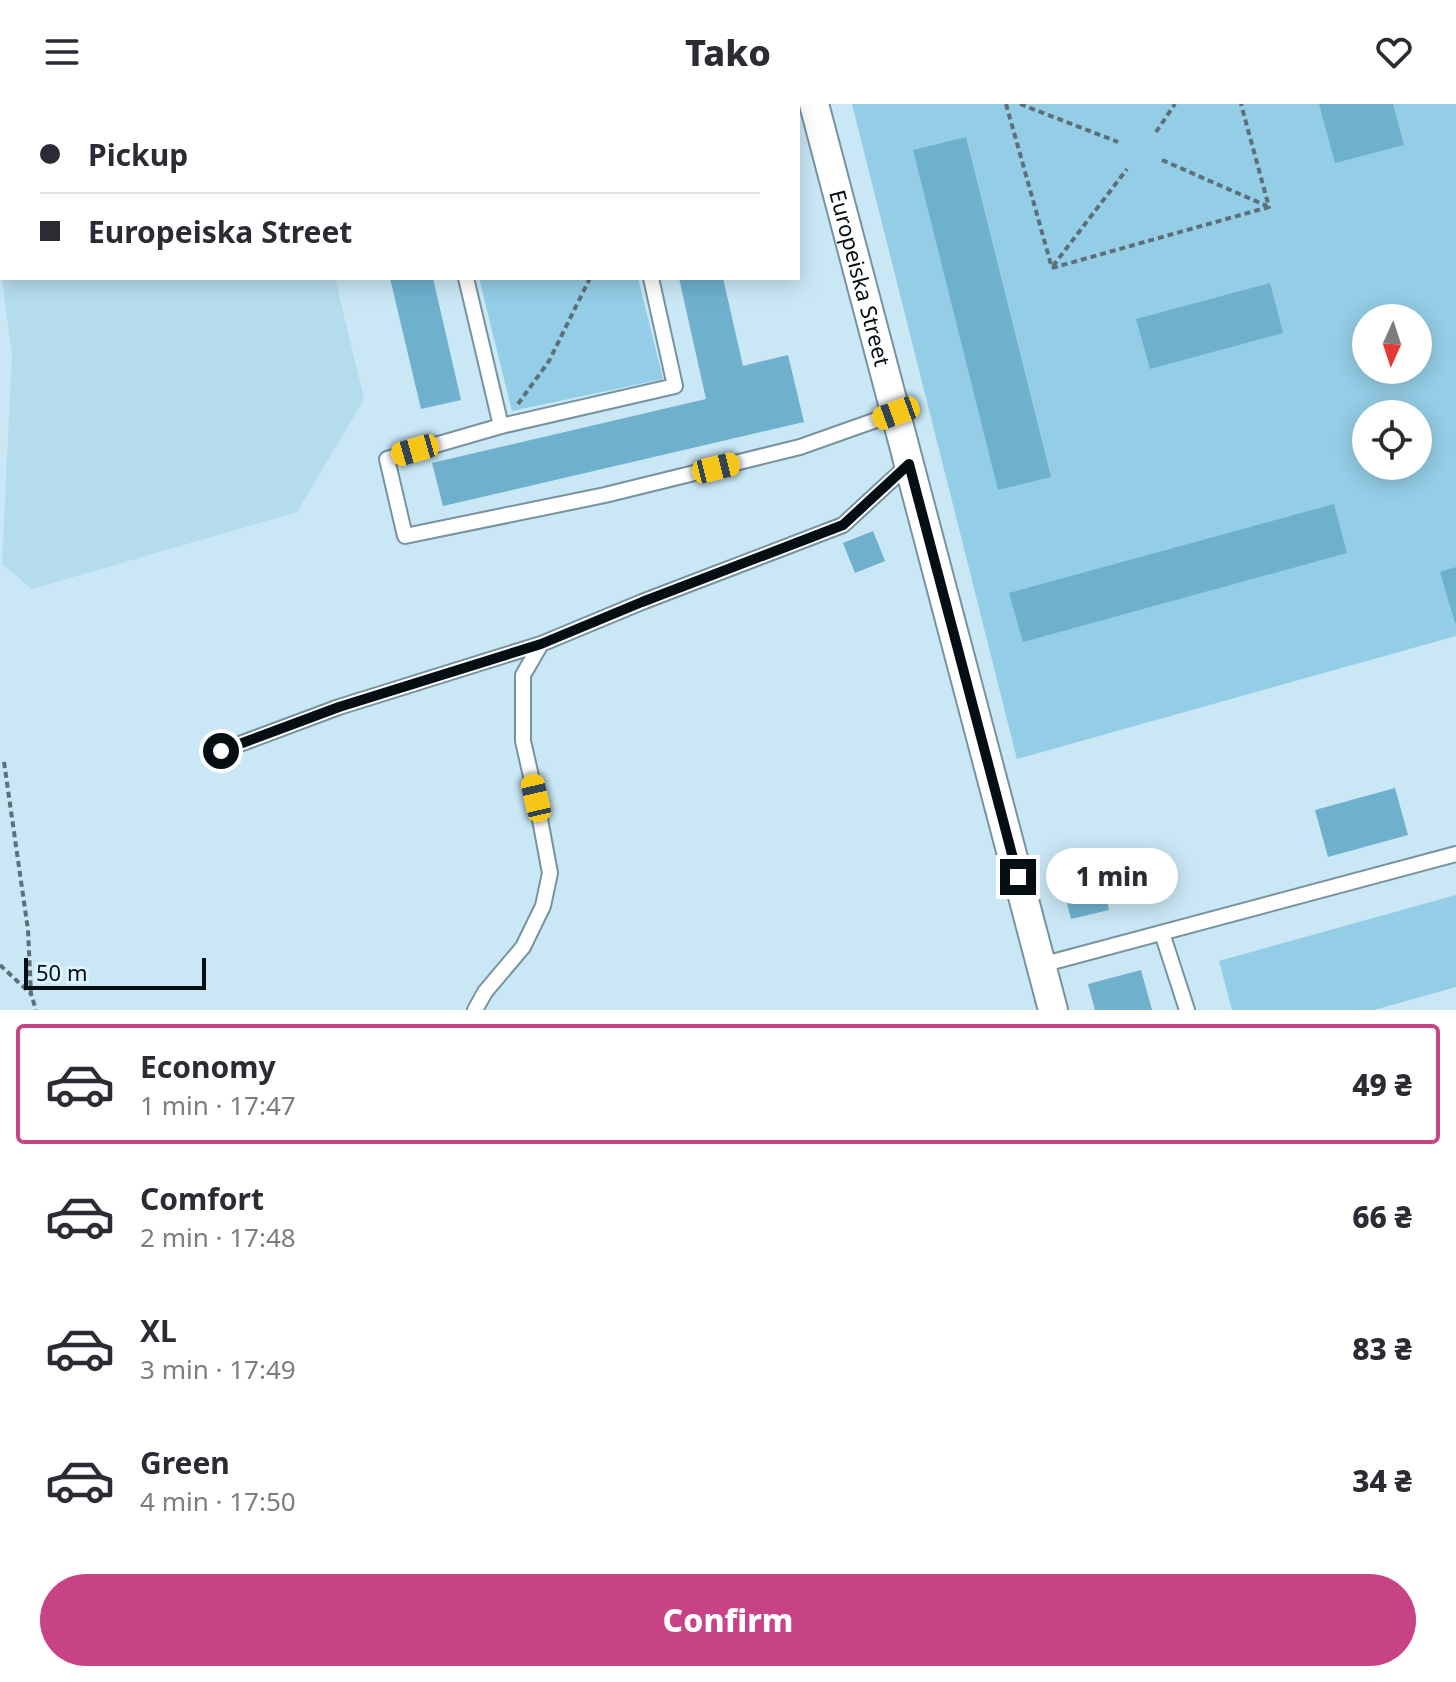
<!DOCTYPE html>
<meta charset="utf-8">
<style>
body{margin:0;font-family:"Noto Sans",sans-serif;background:#f2f2f3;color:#2b2b33;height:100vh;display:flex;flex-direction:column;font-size:30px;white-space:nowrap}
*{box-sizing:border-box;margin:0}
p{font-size:26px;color:#7c7c81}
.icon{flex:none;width:44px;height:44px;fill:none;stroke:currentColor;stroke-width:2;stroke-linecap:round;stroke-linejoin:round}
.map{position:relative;height:906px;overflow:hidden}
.panel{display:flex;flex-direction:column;background:#fff;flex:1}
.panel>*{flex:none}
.banner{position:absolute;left:0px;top:0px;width:800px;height:176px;box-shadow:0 4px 20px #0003;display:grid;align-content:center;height:176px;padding:0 40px;background:#fff}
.needle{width:52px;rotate:183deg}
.tools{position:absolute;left:1352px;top:200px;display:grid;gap:16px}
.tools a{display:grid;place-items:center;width:80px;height:80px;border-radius:50%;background:#fff;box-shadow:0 4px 20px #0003;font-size:40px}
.scale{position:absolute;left:24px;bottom:20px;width:182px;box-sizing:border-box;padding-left:8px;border:4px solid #050f13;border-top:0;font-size:22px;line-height:28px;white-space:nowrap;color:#050f13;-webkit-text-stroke:6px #dbf3fe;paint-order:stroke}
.end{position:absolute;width:36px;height:36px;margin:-18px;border:10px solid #050f13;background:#fff;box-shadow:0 0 0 4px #fff}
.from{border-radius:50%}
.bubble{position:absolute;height:56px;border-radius:28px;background:#fff;box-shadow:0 4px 20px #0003;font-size:26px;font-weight:800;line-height:56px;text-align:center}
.car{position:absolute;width:24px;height:48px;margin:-24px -12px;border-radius:10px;box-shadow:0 0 6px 2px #0007;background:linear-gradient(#f5c518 24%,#345 0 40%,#f5c518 0 76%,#345 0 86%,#f5c518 0)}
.banner b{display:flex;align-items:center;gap:28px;height:76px;font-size:30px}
.banner b+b{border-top:2px solid #e1e1e2}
.banner i{width:20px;height:20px;background:#2b2b33}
ul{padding:14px 0 0;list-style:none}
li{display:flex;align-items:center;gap:24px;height:120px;margin:0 16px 12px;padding:0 24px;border:4px solid transparent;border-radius:8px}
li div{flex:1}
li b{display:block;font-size:30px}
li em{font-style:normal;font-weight:800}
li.on{border-color:#c74386}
li>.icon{width:72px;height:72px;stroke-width:1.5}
.cta{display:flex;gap:16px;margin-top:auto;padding:16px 40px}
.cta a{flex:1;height:92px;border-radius:48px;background:#c74386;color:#fff;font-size:32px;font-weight:800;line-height:92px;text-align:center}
header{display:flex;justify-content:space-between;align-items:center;height:104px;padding:0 40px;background:#fff;font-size:36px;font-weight:800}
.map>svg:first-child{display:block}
.built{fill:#b5dced}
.green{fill:#94cde6;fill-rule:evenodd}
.building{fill:#6fb1cd}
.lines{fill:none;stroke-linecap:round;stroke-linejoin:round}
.service-casing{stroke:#77939f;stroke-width:18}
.minor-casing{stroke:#77939f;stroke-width:32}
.path{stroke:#5d7079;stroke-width:4;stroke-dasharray:6 4;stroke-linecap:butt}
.service{stroke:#fff;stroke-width:14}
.minor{stroke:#fff;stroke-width:28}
.route{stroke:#050f13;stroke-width:10}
.labels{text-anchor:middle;stroke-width:7;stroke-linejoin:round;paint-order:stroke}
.street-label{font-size:22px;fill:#050f13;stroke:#dbf3fe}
</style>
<header><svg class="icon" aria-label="menu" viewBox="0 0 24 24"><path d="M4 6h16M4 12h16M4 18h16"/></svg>Tako<svg class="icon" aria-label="heart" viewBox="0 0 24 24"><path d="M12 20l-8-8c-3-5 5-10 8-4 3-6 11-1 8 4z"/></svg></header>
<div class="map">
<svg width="1456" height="906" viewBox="0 0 1456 906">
<rect width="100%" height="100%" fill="#c9e7f5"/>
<!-- built -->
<path class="built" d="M0,0H168L169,2H2V174H335L364,295L297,408L32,485L2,460L12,252L0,160Z"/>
<!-- green -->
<g class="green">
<path d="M852,0H1456V532L1017,655ZM1366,214H1418V266H1366ZM1366,310H1418V362H1366Z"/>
<path d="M479,174H638L663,275L512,307Z"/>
<path d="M1456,791V883L1374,906H1232L1219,857Z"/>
</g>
<!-- building -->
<g class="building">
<path d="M1319,0H1393L1404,41L1335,59Z"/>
<path d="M966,33L1051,373L998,386L913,46Z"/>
<path d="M390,174H433L461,296L421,305Z"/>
<path d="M679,174H723L743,262L788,251L804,318L443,402L432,359L706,295Z"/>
<path d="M1270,179L1283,229L1150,265L1136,215Z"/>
<path d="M1334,400L1347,449L1023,538L1009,489Z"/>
<path d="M873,427L885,457L855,469L843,439Z"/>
<path d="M1456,463V519H1455L1440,468Z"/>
<path d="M1395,684L1408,731L1328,753L1315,706Z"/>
<path d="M1099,762L1109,806L1071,815L1060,772Z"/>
<path d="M1141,866L1152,906H1095L1088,880Z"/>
</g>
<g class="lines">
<defs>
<g id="service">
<path d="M323,0V2"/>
<path d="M425,0L426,2"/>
<path d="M613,0V2"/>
<path d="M466,174L501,322"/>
<path d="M651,174L675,282L501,322L387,355L405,432L605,391L800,343L896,309"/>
<path d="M221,647L339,603L541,540"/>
<path d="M1162,829L1187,906"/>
<path d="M1041,861L1456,750"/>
<path d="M475,906L485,888L523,843L543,802L550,769L536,694L523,637V571L541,540L642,498L843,421L909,360"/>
</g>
<g id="minor">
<path id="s1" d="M814,0L1053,906"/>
</g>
</defs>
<!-- service casing -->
<use href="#service" class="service-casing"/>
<!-- minor casing -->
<use href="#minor" class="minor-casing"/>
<!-- path -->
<g class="path">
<path d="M1006,0L1052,164"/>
<path d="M1020,0L1118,38"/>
<path d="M1156,28L1175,0"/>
<path d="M1162,56L1267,102"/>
<path d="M1053,162L1127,65"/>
<path d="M1052,164L1269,103L1241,0"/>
<path d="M518,300L549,257L590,174"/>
<path d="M4,658L28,826L31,890L36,906"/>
<path d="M0,861L30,889"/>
</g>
<!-- service -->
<use href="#service" class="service"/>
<!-- minor -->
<use href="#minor" class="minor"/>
</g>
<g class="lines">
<!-- route -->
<path class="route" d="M221,647L339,603L541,540L642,498L843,421L909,360L1018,773"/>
</g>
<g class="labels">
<!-- street labels -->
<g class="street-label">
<text dy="8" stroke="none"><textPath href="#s1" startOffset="180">Europeiska Street</textPath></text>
</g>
</g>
</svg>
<div class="tools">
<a><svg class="needle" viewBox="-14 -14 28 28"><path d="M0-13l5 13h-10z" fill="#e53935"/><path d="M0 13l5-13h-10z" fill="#7c7c81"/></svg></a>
<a><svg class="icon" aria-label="locate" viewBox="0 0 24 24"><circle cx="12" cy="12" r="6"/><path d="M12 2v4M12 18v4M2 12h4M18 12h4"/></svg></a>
</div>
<div class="scale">50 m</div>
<i class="end from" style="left:221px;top:647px"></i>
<i class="end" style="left:1018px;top:773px"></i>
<div class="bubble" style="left:1046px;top:744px;width:132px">1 min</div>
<i class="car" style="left:896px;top:309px;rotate:250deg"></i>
<i class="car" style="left:415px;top:346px;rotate:254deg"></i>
<i class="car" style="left:716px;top:364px;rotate:76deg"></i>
<i class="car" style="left:536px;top:694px;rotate:347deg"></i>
<div class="banner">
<b><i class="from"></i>Pickup</b>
<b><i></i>Europeiska Street</b>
</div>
</div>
<section class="panel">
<ul>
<li class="on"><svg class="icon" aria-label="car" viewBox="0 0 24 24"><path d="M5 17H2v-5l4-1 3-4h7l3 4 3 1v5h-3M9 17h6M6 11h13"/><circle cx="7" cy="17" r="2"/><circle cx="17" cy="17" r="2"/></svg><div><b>Economy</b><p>1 min · 17:47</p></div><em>49 ₴</em></li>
<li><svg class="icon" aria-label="car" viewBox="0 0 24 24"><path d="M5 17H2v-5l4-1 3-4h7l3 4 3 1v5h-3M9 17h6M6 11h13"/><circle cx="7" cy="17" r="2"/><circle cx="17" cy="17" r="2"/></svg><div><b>Comfort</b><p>2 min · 17:48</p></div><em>66 ₴</em></li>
<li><svg class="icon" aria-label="car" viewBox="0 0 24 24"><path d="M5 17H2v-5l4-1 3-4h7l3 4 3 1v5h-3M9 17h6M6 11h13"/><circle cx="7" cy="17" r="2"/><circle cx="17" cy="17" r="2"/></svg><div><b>XL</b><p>3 min · 17:49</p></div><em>83 ₴</em></li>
<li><svg class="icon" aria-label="car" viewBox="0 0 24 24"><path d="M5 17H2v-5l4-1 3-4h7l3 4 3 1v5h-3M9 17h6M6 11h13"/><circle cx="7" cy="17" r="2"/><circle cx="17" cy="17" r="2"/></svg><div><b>Green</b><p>4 min · 17:50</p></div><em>34 ₴</em></li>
</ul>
<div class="cta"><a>Confirm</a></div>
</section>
